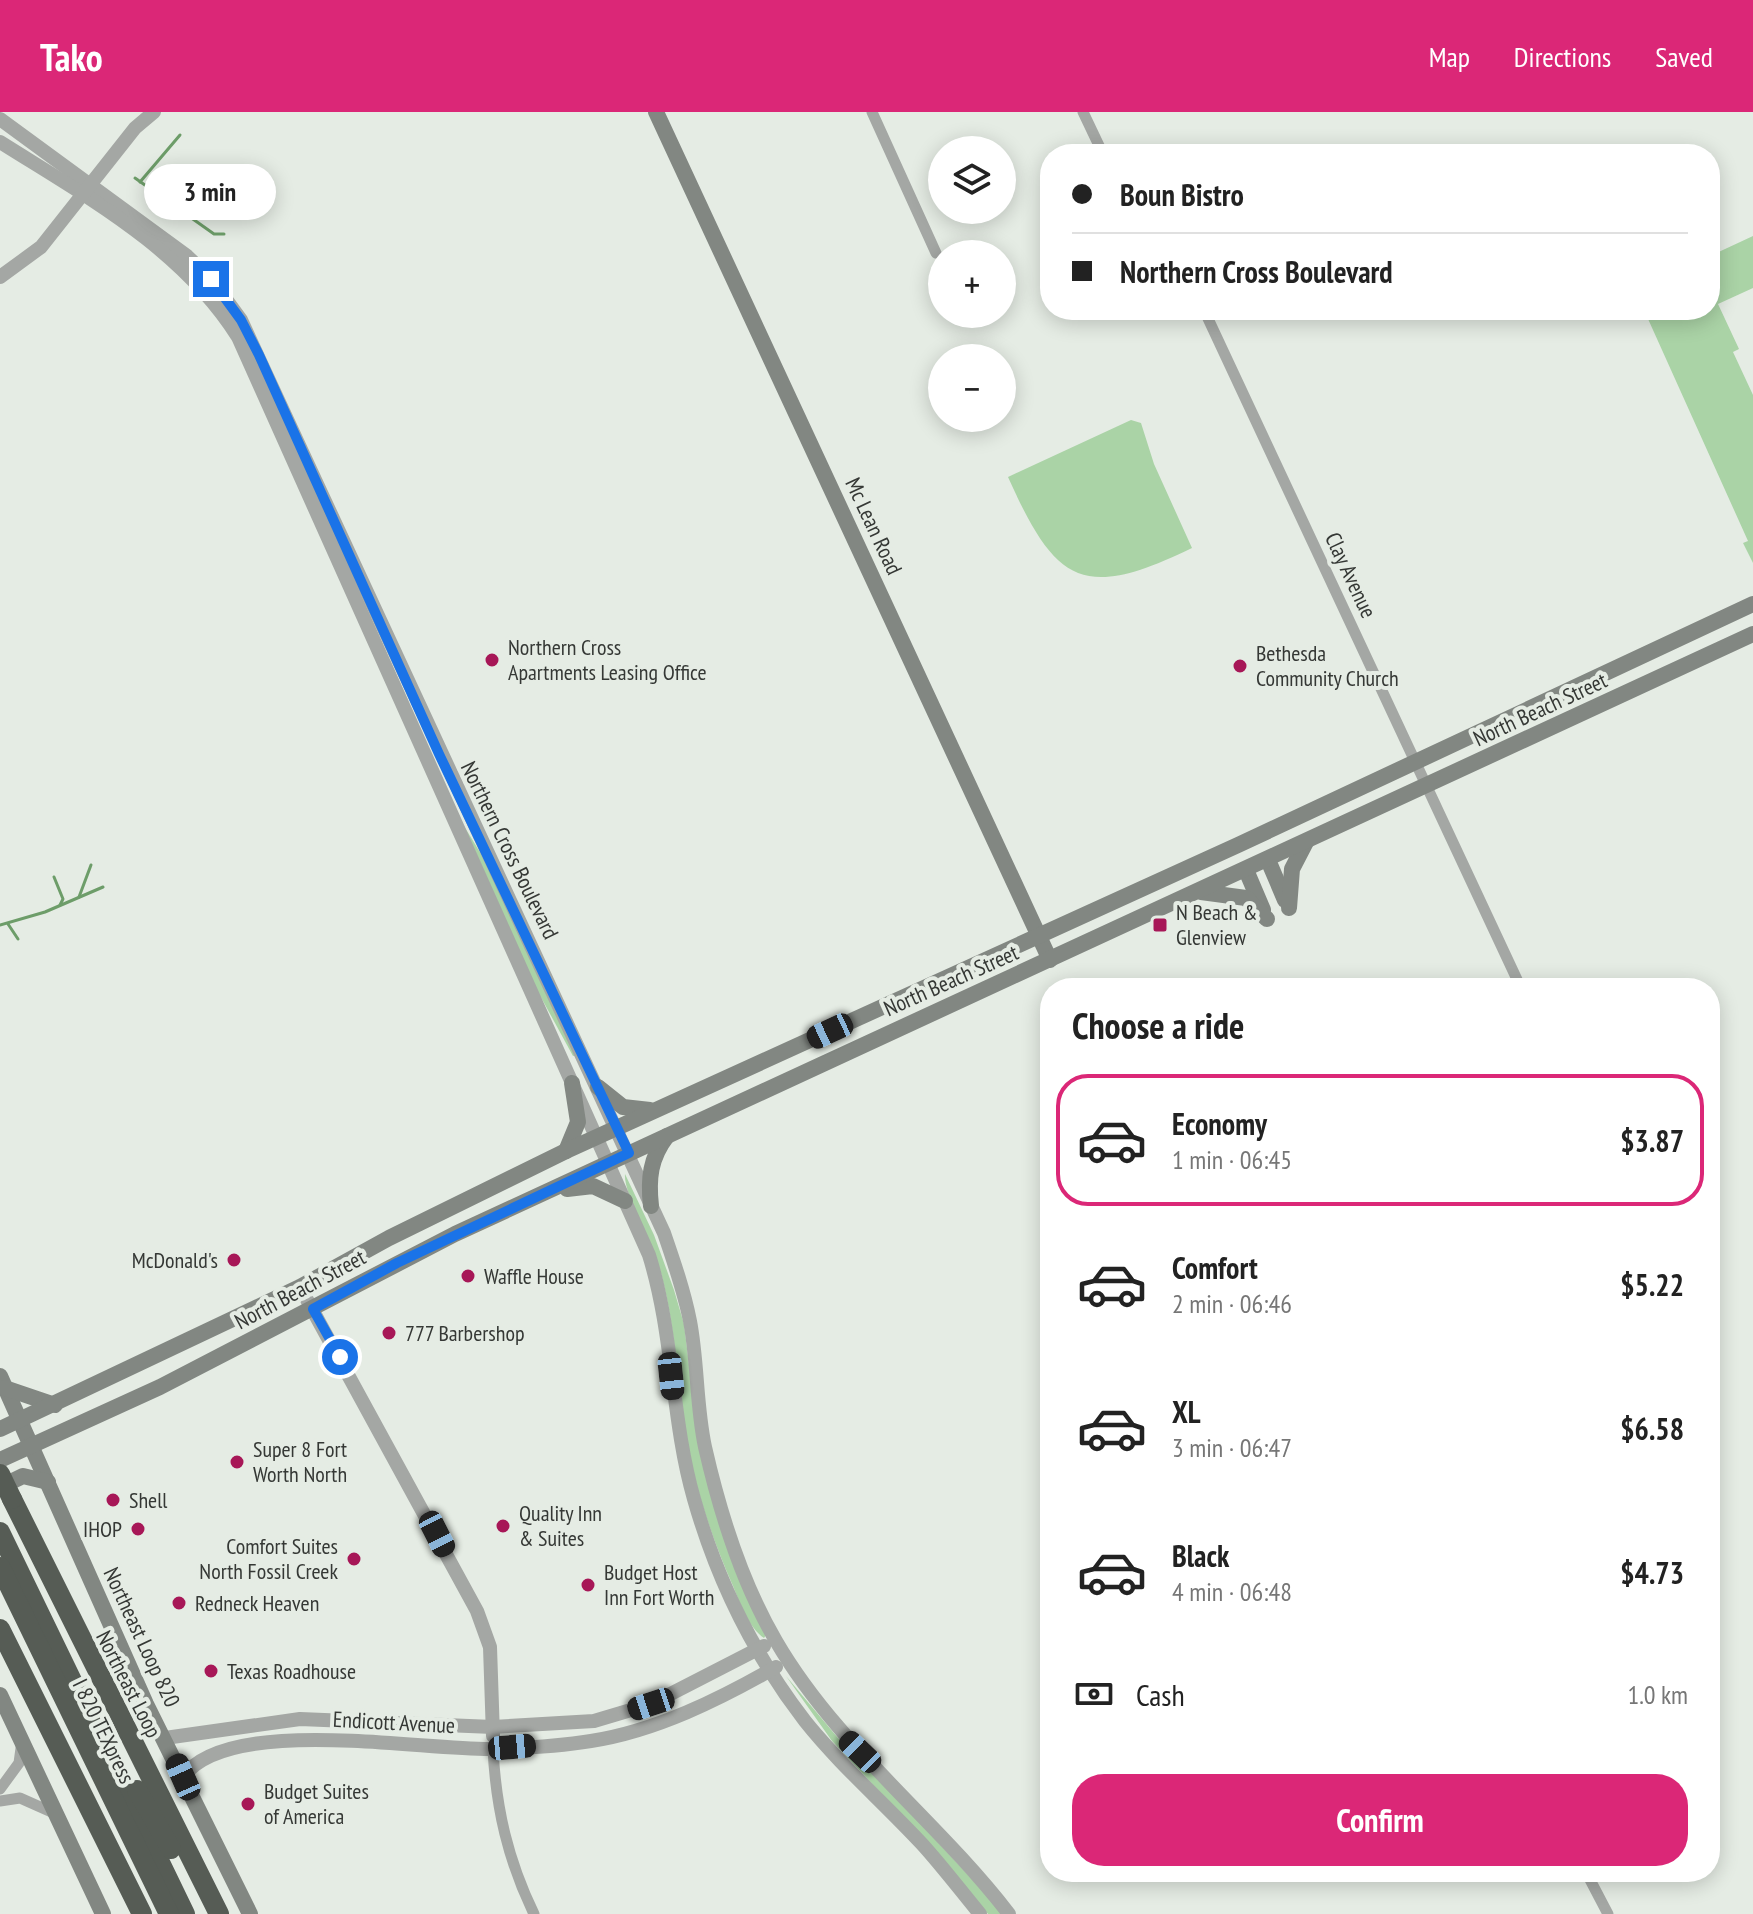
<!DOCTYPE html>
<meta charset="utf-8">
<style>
body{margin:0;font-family:"PT Sans Narrow",sans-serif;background:#f2f2f2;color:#222;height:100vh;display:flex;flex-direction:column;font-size:30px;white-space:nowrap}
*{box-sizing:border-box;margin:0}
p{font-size:26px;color:#767676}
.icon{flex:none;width:44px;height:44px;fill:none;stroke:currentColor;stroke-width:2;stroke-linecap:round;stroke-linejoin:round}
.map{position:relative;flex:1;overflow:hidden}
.sheet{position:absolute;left:1040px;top:866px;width:680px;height:904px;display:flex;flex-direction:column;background:#fff;border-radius:32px;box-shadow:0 4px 20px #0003}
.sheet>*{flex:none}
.hud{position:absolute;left:1040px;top:32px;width:680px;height:176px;border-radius:32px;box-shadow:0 4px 20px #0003;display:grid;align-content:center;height:176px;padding:0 32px;background:#fff}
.controls{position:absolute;left:928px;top:24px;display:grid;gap:16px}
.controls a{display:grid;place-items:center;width:88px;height:88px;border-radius:50%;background:#fff;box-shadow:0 4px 20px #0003;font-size:40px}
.end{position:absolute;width:36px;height:36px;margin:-18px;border:10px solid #1a73e8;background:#fff;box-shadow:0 0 0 4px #fff}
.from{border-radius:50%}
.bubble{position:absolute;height:56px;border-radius:28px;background:#fff;box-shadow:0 4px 20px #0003;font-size:26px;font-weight:700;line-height:56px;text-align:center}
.car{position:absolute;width:24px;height:48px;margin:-24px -12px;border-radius:10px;box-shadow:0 0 6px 2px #0007;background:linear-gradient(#222 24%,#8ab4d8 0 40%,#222 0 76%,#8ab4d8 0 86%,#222 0)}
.hud b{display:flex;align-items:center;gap:28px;height:76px;font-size:30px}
.hud b+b{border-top:2px solid #e0e0e0}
.hud i{width:20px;height:20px;background:#222}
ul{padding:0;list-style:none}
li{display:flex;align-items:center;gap:24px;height:132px;margin:0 16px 12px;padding:0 16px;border:4px solid transparent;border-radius:32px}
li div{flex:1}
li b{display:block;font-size:30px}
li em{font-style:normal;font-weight:700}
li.current{border-color:#db2777}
li>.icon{width:72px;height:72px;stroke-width:1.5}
h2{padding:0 32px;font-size:36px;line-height:96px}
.pay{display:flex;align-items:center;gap:20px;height:88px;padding:0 32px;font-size:30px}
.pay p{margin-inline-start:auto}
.primary-button{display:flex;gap:16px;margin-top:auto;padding:16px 32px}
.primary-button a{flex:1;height:92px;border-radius:32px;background:#db2777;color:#fff;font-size:32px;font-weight:700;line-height:92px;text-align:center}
header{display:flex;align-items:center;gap:48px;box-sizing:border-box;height:112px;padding:0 40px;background:#db2777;color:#fff}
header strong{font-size:38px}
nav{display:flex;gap:44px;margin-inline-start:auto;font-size:28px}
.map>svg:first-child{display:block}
.grass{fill:#aad3a6}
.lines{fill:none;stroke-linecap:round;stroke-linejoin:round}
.stream{stroke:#6d9d69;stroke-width:3}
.minor{stroke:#a4a7a4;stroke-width:11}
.tertiary{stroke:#a4a7a4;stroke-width:14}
.secondary{stroke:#828782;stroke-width:16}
.motorway{stroke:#565c55;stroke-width:20}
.motorway-bridge{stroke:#565c55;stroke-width:20}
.route{stroke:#1a73e8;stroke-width:10}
.poi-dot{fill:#a71757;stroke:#e5ece4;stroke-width:3}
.labels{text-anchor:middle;stroke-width:8;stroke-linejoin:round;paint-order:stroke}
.street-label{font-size:22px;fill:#353835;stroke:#e5ece4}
.poi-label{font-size:22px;fill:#353835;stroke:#e5ece4;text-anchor:start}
</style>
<header>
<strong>Tako</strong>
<nav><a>Map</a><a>Directions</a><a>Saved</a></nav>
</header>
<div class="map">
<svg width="1753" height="1802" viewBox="0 0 1753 1802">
<rect width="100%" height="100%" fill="#e5ece4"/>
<!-- grass -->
<g class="grass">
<path d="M1753,124V176L1718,192L1739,237L1733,240L1753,283V451L1743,431L1748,429L1644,198H1710V144Z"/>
<path d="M1131,308L1141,311L1154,352L1192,436C1083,489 1056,472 1008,365Z"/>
<path d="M464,714L481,742L578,943L573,944L537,878Z"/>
<path d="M625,1062L654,1123L674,1178L684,1212L697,1317L766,1523L764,1526C749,1516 740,1491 733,1474C711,1424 693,1371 685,1316C677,1265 675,1215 662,1165C656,1139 623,1082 625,1062Z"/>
<path d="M786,1564L838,1626L851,1636L1004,1802H988L950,1755L832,1629Z"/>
</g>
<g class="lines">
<!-- stream -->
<g class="stream">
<path d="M135,66L214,122H224"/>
<path d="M140,70L180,23"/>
<path d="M54,765L63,787L60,793"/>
<path d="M79,785L91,753"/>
<path d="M8,812L18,827"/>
<path d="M0,813L45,800L103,775"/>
</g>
<!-- minor -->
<g class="minor">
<path d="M872,0L936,141"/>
<path d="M1083,0L1103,42"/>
<path d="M1204,198L1521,876"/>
<path d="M493,1637C496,1697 508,1748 534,1802"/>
<path d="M0,1677L19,1651L22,1629"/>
<path d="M0,1689L20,1686L56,1702"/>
<path d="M1586,1760L1608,1802"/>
</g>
<!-- tertiary -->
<g class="tertiary">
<path d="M0,7L187,144L211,167L241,208L664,1121C674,1150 684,1179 690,1209C698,1251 696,1293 705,1335C720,1401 742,1471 776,1529C837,1634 936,1707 1009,1802"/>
<path d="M0,30C87,85 182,136 238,225L649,1143C674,1223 671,1307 694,1387C717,1468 754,1543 805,1609C840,1653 883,1690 922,1732C942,1754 961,1779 980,1802"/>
<path d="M0,165L41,135L135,16L154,0"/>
<path d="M300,1175L477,1499L490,1535L493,1624"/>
<path d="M165,1626L300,1607L493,1615L594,1609L651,1592L764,1534"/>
<path d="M183,1665C228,1602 422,1639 494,1637C526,1636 560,1634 591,1629C656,1619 720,1587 776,1555"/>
</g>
<!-- secondary -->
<g class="secondary">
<path d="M656,0L1050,848"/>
<path d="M1268,748L1285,788"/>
<path d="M1246,758L1263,798"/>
<path d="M1201,780L1246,786L1267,807"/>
<path d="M1289,796L1292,757L1306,730"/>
<path d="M598,975L623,995L650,998"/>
<path d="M566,1039L578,1010L572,971"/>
<path d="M567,1077L593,1074L625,1089"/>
<path d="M651,1094C648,1067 650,1046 667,1024"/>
<path d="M0,1264L146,1592L250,1802"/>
<path d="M5,1276L55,1293"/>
<path d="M0,1317L300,1175L389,1126L566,1039L1238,733L1753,492"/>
<path d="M0,1348L160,1275L455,1122L1753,522"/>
<path d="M0,1375L23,1364L48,1370"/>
<path d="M0,1583L103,1802"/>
</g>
<!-- motorway -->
<g class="motorway">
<path d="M12,1387L219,1802"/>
<path d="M0,1420L185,1802"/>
<path d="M0,1455L169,1802"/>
<path d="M0,1517L142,1802"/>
<path d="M137,1678L171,1737"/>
</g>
<!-- motorway-bridge -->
<path class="motorway-bridge" d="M0,1362L12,1387"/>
</g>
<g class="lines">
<!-- route -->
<path class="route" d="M211,167L241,208L259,243L439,642L629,1041L397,1151L313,1197L340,1245"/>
</g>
<!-- markers -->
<g class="poi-dot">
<circle cx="492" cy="548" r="8"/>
<circle cx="1240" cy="554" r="8"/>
<rect x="1152" y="805" width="16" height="16" rx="4"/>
<circle cx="234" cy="1148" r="8"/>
<circle cx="468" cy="1164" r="8"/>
<circle cx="389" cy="1221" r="8"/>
<circle cx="237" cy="1350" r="8"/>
<circle cx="113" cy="1388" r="8"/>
<circle cx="503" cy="1414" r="8"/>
<circle cx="138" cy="1417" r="8"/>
<circle cx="354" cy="1447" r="8"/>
<circle cx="588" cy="1473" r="8"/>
<circle cx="179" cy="1491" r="8"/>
<circle cx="211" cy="1559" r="8"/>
<circle cx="248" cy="1692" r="8"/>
</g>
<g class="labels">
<!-- street labels -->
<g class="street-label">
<text transform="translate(874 414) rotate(65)" y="8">Mc Lean Road</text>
<text transform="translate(1351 463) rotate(65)" y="8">Clay Avenue</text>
<text transform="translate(1540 597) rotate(-25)" y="8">North Beach Street</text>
<text transform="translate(510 738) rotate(64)" y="8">Northern Cross Boulevard</text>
<text transform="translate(951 868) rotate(-24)" y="8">North Beach Street</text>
<text transform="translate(300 1177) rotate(-28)" y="8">North Beach Street</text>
<text transform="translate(142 1525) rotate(65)" y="8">Northeast Loop 820</text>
<text transform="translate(129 1572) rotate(63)" y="8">Northeast Loop</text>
<text transform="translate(394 1610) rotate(3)" y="8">Endicott Avenue</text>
<text transform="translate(104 1619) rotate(64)" y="8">I 820 TEXpress</text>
</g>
<!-- poi labels -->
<g class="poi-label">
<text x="508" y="543">Northern Cross<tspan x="508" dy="25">Apartments Leasing Office</tspan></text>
<text x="1256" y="549">Bethesda<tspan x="1256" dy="25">Community Church</tspan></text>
<text x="1176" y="808">N Beach &amp;<tspan x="1176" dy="25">Glenview</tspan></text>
<text x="218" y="1156" text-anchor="end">McDonald's</text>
<text x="484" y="1172">Waffle House</text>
<text x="405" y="1229">777 Barbershop</text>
<text x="253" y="1345">Super 8 Fort<tspan x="253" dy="25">Worth North</tspan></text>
<text x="129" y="1396">Shell</text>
<text x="519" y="1409">Quality Inn<tspan x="519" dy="25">&amp; Suites</tspan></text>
<text x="122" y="1425" text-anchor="end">IHOP</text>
<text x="338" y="1442" text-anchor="end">Comfort Suites<tspan x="338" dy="25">North Fossil Creek</tspan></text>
<text x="604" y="1468">Budget Host<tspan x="604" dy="25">Inn Fort Worth</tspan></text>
<text x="195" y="1499">Redneck Heaven</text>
<text x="227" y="1567">Texas Roadhouse</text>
<text x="264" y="1687">Budget Suites<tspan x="264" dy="25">of America</tspan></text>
</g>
</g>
</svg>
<div class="controls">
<a><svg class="icon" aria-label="layers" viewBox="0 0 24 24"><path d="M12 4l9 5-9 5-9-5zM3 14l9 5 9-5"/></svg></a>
<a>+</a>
<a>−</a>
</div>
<i class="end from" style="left:340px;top:1245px"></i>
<i class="end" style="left:211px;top:167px"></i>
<div class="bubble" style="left:144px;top:52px;width:132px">3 min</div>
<i class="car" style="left:830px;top:919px;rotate:245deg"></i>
<i class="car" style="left:671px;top:1264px;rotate:174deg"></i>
<i class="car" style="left:437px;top:1422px;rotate:153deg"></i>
<i class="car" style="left:651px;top:1592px;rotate:252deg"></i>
<i class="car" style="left:512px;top:1635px;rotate:85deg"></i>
<i class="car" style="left:860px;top:1640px;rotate:314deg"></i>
<i class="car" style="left:183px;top:1665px;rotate:336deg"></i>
<div class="hud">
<b><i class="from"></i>Boun Bistro</b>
<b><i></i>Northern Cross Boulevard</b>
</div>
<section class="sheet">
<h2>Choose a ride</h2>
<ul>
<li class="current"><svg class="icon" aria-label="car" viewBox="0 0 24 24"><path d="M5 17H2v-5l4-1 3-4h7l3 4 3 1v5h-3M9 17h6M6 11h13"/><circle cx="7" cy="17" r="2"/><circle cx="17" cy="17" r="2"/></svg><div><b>Economy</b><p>1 min · 06:45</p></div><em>$3.87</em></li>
<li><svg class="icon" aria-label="car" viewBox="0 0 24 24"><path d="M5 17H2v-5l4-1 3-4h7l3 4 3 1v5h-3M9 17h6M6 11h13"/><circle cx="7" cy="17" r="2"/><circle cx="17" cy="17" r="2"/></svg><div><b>Comfort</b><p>2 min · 06:46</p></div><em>$5.22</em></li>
<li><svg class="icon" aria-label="car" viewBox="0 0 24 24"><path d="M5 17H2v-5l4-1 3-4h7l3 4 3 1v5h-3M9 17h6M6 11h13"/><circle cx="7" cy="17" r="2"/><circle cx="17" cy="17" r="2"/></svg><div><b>XL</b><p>3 min · 06:47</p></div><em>$6.58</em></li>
<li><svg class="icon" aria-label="car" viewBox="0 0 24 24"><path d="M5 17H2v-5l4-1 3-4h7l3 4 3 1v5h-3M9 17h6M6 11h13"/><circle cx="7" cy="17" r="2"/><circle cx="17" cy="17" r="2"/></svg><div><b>Black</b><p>4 min · 06:48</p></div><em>$4.73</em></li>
</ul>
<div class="pay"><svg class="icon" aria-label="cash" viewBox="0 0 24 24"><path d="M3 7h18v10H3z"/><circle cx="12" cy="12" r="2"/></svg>Cash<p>1.0 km</p></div>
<div class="primary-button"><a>Confirm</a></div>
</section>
</div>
